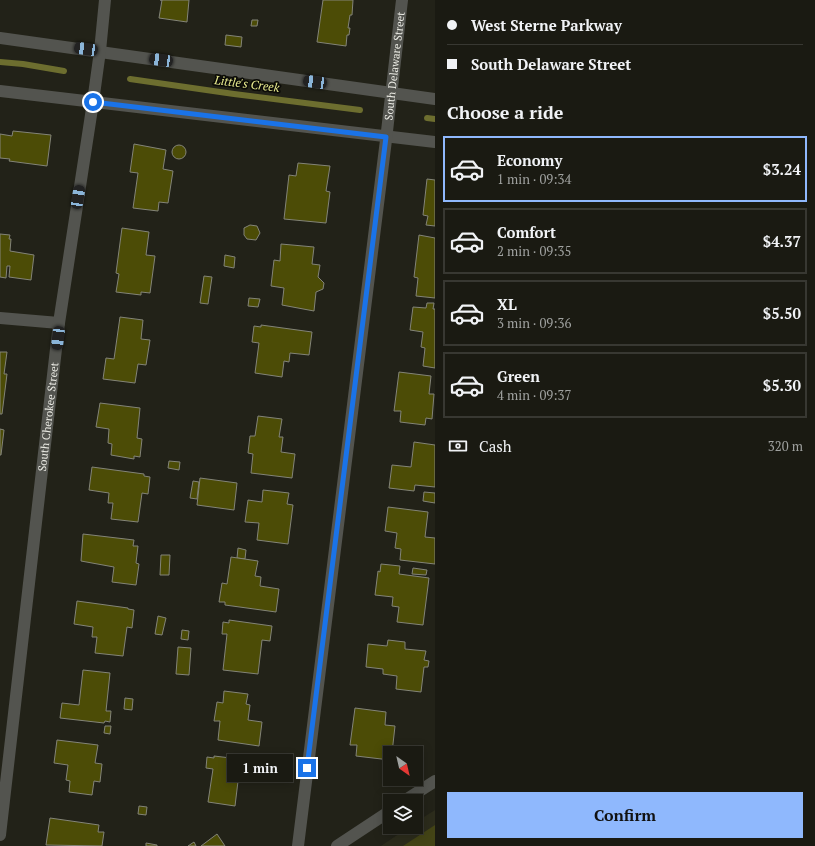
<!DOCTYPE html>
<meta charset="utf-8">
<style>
body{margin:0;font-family:"PT Serif",serif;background:#272720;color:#f1f3f6;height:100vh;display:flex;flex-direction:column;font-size:15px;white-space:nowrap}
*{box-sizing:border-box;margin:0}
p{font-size:13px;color:#9fa19f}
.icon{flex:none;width:22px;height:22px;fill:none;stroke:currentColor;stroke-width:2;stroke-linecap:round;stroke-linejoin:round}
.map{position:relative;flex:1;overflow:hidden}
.drawer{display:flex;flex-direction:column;background:#1a1a12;width:380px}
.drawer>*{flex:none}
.guide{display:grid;align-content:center;height:88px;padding:0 12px;background:#1a1a12}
.needle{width:26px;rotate:146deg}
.buttons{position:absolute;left:383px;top:746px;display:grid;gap:8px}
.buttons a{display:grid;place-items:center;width:40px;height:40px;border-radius:0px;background:#1a1a12;box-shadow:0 2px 10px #0003,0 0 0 1px #383832;font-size:20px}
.end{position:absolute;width:18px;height:18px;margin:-9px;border:5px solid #1a73e8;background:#fff;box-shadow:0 0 0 2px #fff}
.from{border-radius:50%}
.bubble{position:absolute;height:28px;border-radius:0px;background:#1a1a12;box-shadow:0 2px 10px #0003,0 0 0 1px #383832;font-size:13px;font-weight:700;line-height:28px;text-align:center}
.car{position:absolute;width:12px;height:24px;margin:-12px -6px;border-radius:5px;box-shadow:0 0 3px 1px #0007;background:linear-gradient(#222 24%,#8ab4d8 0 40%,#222 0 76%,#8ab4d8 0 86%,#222 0)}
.guide b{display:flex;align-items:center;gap:14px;height:38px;font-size:15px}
.guide b+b{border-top:1px solid #383832}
.guide i{width:10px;height:10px;background:#f1f3f6}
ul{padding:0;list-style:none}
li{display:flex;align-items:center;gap:12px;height:66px;margin:0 8px 6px;padding:0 4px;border:2px solid #383832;border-radius:0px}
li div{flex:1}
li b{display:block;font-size:15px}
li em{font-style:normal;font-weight:700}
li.active{border-color:#8fb8fd}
li>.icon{width:36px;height:36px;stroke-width:1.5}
h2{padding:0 12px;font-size:18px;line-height:48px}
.pay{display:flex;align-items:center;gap:10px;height:44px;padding:0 12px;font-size:15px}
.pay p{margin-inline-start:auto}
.button{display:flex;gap:8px;margin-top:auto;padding:8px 12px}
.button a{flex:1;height:46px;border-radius:0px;background:#8fb8fd;color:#111;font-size:16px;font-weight:700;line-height:46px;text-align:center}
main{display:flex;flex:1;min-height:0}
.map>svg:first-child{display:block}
.built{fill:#2c2c1c}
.green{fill:#434416}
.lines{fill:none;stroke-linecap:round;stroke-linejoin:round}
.stream{stroke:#6d6e2f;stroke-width:6}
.building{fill:#4c4c06;stroke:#838478}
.street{stroke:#53544f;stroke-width:12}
.route{stroke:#1a73e8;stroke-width:5}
.labels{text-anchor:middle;stroke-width:3.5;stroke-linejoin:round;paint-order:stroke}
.street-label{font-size:11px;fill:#e9e9e2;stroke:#0b0b07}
.water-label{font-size:12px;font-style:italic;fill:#e9eb8f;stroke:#0b0b07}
</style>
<main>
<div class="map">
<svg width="435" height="846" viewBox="0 0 435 846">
<rect width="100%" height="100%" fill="#222218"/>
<!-- built -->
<path class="built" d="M435,810V846H381L409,827H416V822Z"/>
<!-- green -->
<path class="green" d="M435,825V846H403Z"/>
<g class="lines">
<!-- stream -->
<g class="stream">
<path d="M0,62L23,64L64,71"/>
<path d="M130,79L234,94L360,110"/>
<path d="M427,118L435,119"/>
</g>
</g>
<!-- building -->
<g class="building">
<path d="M160,0H189L187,22L159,18L162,0Z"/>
<path d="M323,0H353L352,15H350L348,28H350L349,35H347L346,46L317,42Z"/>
<path d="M252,20H258L257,26H251Z"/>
<path d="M226,35L242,37L241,47L225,45Z"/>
<path d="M13,131L51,135L47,166L9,161L10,159L0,158V134L12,136Z"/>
<path d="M134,144L166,150L163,169L173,171L168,203L159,202L158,211L133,208L138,173L130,172Z"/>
<circle cx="179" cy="152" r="7"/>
<path d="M298,163L330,166L326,191L330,192L326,223L284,219L289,175L296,176Z"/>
<path d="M427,179L435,180V226L426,225L428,216L423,215Z"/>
<path d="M250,225L257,226L260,233L256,240L247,239L244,235V228Z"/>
<path d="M122,228L149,232L146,255L155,256L150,293L141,292V295L116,292L119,274L116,273Z"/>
<path d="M0,234L10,235L9,239H11L10,251L34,255L31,280L9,277L10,266H7L6,278L0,277Z"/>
<path d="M419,235L435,238V298L416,296L418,278L414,277Z"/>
<path d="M281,244L314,247L312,264L320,265L318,277L324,283L323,289L316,292L314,311L282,305L284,288L271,286L274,260L280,261Z"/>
<path d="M225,255L235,257L234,268L224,266Z"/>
<path d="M204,276L212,277L208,304L200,303Z"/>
<path d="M249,298L260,299L258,307L248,306Z"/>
<path d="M427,303H434L433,309H435V368L423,366L425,348L421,347L423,332L410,330L413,307L426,308Z"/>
<path d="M120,317L143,320L141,339L150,340L146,365L138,364L135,383L103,379L106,358L114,359Z"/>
<path d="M261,325L312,332L309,355L290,353L289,362L284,361L282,377L255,373L259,343L252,342L254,326L261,327Z"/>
<path d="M0,352H7L4,374H7L2,414H0Z"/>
<path d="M399,372L431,376L429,394H434L432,419L426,418L425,425L400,422L401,411H394Z"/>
<path d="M100,403L140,408L137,438L142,439L140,457L134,456V459L111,455L112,444L108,443L109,429L96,427Z"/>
<path d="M258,416L282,419L279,437H283L281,452L295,454L292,478L251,473L253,454L248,453L250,436H255Z"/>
<path d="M0,429L4,430L1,455H0Z"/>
<path d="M414,442L435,445V487L415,485L414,491L389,488L392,465L411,467Z"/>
<path d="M169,461L180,462L179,470L168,468Z"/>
<path d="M92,467L144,474V476L150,477L148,494L142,493L138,522L111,519L113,503H108L109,493L89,490Z"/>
<path d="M200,478L237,483L234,510L197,505Z"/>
<path d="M193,481L199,482L197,499L190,498Z"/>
<path d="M263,490L289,493L287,504L293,505L288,544L257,540L259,523L245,522L248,500L262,502Z"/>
<path d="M424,492L435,493V503L423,501Z"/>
<path d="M388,507L428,512L425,537L435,538V564L400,560L401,549L395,548L397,533L385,531Z"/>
<path d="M83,534L134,540L133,546H138L136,563L139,564L136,585L112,582L114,567L81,561Z"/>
<path d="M238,548L246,550L245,559L237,558Z"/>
<path d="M161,555H170L169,575H160Z"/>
<path d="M231,557L258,561L255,576L261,577L260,586L279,589L276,612L225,605V602H219L222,583L227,584Z"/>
<path d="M381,564L400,566L399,574L429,578L423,625L397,622L399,607L392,606L393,597L375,595L378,571L380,572Z"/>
<path d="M413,568L427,570L426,575L412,574Z"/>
<path d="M77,601L128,608V609L134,610L132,628L127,627L123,656L95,653L97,637H92L93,627L74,624Z"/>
<path d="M158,616L166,618L162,635L155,634Z"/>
<path d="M229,620L272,626L270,641L262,640L258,674L223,670L227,634H222L223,622L229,623Z"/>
<path d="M182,630L189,631L188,640L181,639Z"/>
<path d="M388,640L405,642V649L426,651L424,660L429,661L428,667H424L421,692L396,689L397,676L383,674V669L366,667L368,644L387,646Z"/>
<path d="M178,647L191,648L189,675L176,674Z"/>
<path d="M83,670L110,673L106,711H111L110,722L105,721L104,723L60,718L62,703L79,705Z"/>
<path d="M224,691L248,694L246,704L250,705L248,720L262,722L259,746L218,740L220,721H214L217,702L223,703Z"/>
<path d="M125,698L133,699L132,710L124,709Z"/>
<path d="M355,708L386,712L385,725L395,726L392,753H390V760L356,756L357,745H350Z"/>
<path d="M105,726H111L110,734L104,733Z"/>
<path d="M57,740L98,745L95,763L102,764L100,782L94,781L92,795L69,792L70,781L66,780L68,765L54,763Z"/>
<path d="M214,756L239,759V758L256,760L254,775L239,773L235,806L208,802L213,769L206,768L207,757L214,758Z"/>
<path d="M139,806L147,807L146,815L138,814Z"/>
<path d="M50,818L99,825L98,832H104L102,846L46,845Z"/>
<path d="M217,834L225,846H201Z"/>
<path d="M194,842L196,846H188Z"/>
<path d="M146,843L157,845V846H146Z"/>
</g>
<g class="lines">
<!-- street -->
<g class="street">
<path d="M0,38L435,99"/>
<path d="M0,91L435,142"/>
<path d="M0,318L59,323"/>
<path d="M404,801L435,781"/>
<path id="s1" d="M0,835L59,323L93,102L100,51L105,0"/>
<path id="s2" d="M298,846L386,140L402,0"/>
<path d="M337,846L390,811"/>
</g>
</g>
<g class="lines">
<!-- route -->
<path class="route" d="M93,102L386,137L307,768"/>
</g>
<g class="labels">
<!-- street labels -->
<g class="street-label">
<text dy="4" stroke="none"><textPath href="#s2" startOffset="786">South Delaware Street</textPath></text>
<text dy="4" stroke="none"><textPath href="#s1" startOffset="421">South Cherokee Street</textPath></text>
</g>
<!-- water labels -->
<g class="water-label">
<text transform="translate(247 84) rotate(7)" y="4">Little's Creek</text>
</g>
</g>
</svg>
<div class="buttons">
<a><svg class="needle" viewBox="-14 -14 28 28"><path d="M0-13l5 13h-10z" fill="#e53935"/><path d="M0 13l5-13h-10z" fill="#9fa19f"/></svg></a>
<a><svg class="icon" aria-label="layers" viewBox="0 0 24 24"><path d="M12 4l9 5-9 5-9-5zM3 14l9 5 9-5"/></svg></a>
</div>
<i class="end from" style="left:93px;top:102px"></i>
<i class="end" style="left:307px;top:768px"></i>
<div class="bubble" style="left:227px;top:754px;width:66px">1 min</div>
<i class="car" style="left:86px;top:49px;rotate:278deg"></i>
<i class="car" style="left:161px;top:60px;rotate:278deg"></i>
<i class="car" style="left:315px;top:82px;rotate:278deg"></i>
<i class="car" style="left:78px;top:197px;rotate:9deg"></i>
<i class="car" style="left:58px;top:338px;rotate:187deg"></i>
</div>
<section class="drawer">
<div class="guide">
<b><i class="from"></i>West Sterne Parkway</b>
<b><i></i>South Delaware Street</b>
</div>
<h2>Choose a ride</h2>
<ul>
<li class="active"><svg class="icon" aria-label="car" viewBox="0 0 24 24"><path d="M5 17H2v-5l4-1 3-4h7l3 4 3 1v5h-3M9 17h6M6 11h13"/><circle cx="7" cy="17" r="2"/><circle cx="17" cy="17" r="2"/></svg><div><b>Economy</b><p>1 min · 09:34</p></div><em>$3.24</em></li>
<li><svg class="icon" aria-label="car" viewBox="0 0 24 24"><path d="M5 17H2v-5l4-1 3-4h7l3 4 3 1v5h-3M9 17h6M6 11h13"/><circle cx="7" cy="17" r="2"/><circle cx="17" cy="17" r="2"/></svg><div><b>Comfort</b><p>2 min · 09:35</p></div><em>$4.37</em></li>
<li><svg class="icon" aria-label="car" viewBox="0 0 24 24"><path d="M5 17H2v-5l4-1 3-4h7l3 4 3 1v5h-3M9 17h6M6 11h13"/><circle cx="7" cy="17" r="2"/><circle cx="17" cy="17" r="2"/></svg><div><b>XL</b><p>3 min · 09:36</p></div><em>$5.50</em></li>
<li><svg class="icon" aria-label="car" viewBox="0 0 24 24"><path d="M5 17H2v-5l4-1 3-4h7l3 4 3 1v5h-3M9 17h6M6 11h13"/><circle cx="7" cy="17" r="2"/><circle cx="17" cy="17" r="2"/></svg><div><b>Green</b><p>4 min · 09:37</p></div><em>$5.30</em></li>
</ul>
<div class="pay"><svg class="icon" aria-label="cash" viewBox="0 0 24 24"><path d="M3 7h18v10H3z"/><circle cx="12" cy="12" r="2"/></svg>Cash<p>320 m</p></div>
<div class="button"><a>Confirm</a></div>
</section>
</main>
